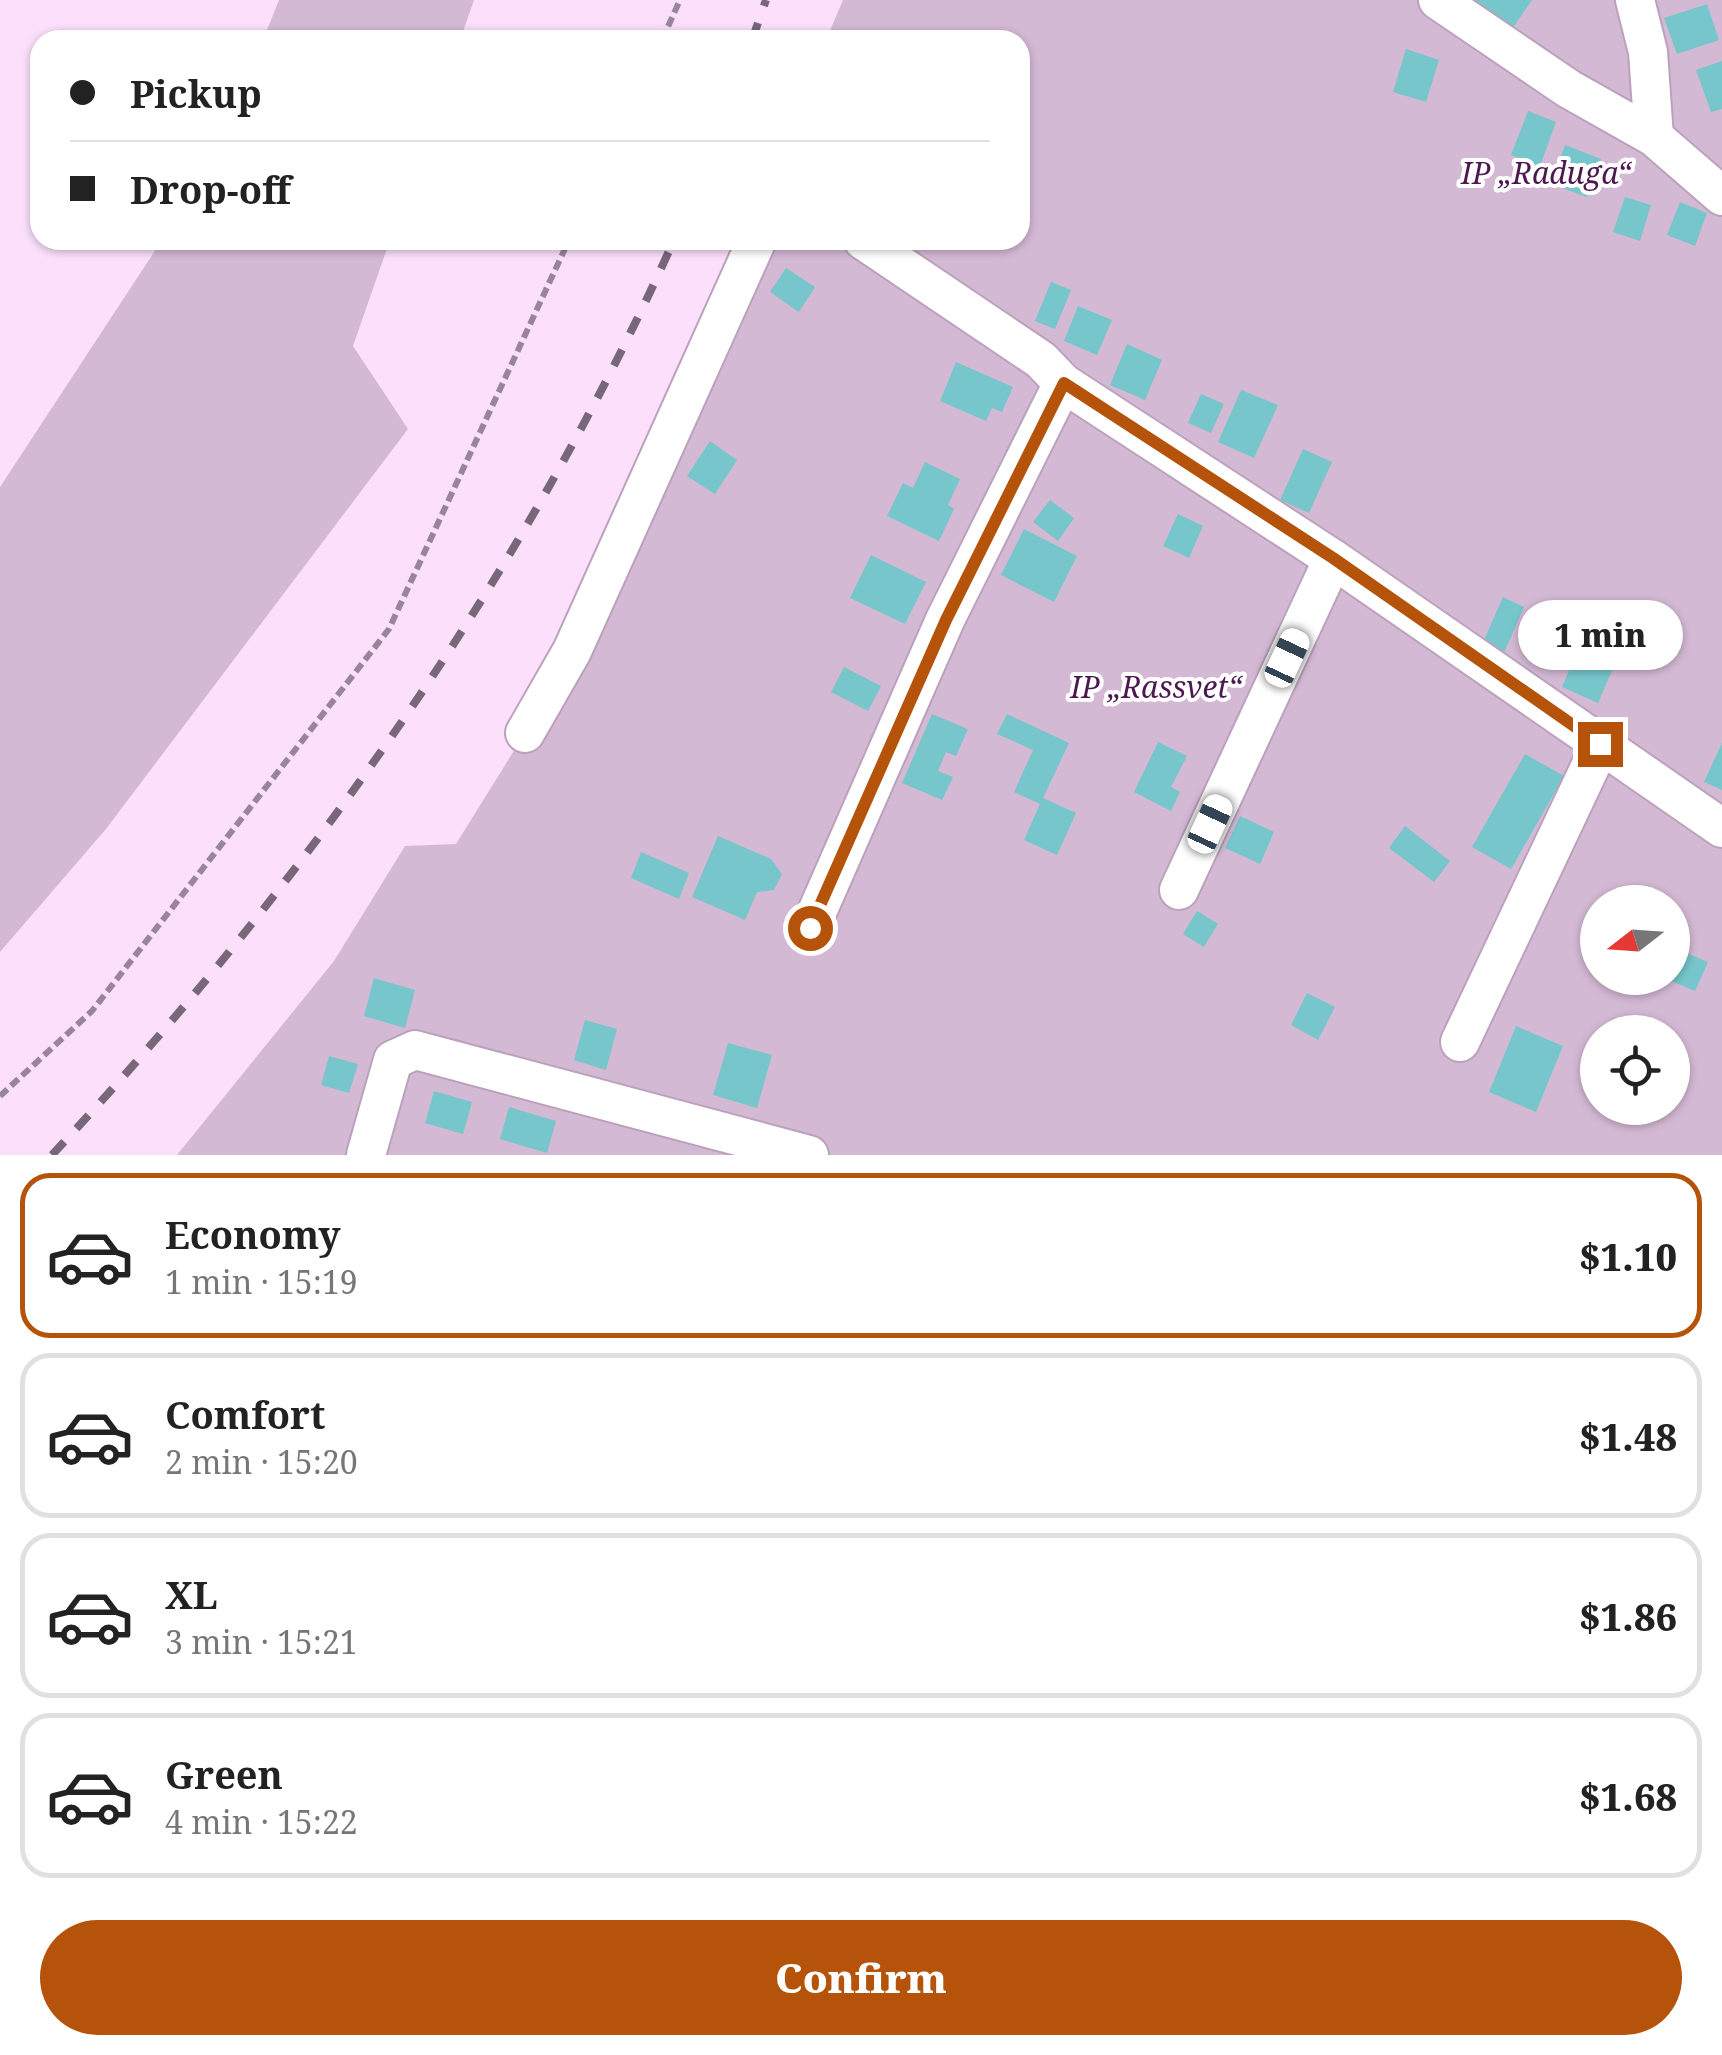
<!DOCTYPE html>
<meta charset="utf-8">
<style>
body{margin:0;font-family:"Noto Serif",serif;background:#f2f2f2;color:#222;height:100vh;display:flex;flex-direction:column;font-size:38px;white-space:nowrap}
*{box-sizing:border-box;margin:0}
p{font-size:32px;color:#767676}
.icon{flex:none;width:55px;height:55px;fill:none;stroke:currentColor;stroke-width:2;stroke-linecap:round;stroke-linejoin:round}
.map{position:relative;height:1155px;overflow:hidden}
.panel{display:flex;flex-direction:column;background:#fff;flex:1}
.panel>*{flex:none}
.hud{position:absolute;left:30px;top:30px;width:1000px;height:220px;border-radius:30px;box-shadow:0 2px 8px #0004;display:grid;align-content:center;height:220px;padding:0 40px;background:#fff}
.needle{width:65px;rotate:253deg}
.fabs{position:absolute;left:1580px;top:885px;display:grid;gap:20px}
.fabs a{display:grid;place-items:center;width:110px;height:110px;border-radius:50%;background:#fff;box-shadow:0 2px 8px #0004;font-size:50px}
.end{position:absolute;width:45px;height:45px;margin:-22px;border:12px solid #b45309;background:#fff;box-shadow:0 0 0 5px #fff}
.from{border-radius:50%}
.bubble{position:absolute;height:70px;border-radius:35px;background:#fff;box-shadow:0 2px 8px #0004;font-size:32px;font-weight:800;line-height:70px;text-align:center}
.car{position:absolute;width:30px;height:60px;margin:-30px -15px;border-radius:12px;box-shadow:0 0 8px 2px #0007;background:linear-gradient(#fff 24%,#345 0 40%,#fff 0 76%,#345 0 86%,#fff 0)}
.hud b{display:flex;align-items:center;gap:35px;height:95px;font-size:38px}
.hud b+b{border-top:2px solid #e0e0e0}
.hud i{width:25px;height:25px;background:#222}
ul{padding:18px 0 0;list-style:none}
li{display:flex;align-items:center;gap:30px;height:165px;margin:0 20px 15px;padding:0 20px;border:5px solid #e0e0e0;border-radius:30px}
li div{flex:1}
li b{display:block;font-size:38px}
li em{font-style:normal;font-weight:800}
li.on{border-color:#b45309}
li>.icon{width:90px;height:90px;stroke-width:1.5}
.cta{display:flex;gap:20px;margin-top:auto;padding:20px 40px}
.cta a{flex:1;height:115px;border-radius:60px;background:#b45309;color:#fff;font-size:40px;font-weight:800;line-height:115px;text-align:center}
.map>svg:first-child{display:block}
.green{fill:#d4b9d4;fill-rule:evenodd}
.building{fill:#76c6cc}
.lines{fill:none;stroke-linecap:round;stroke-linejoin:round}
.minor-casing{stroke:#bba1bb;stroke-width:42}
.path{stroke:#998599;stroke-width:6;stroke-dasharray:10 5;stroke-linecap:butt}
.minor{stroke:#fff;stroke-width:38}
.rail{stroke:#786778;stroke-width:8;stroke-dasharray:18 18;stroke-linecap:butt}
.route{stroke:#b45309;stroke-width:12}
.labels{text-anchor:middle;stroke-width:8;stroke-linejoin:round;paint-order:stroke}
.park-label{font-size:30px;font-style:italic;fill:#4c184f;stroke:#fff}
</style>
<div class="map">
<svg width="1722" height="1155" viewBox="0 0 1722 1155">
<rect width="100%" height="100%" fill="#fbdffb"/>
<!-- green -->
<g class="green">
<path d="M279,0H474L460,40H263Z"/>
<path d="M843,0H1722V1155H177L334,961L405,846L456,844L525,733L757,240H1020V40H826ZM1598,902H1672V978H1598ZM1598,1032H1672V1108H1598Z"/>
<path d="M162,240H390L353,346L408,429L106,829L0,952V487Z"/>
</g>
<!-- building -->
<g class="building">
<path d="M1474,0H1532L1510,32L1471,4Z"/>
<path d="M1707,4L1719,40L1677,54L1664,18Z"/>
<path d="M1406,49L1439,60L1426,102L1393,92Z"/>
<path d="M1722,61V109L1711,112L1696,70Z"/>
<path d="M1528,111L1556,122L1540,166L1511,155Z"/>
<path d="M1565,145L1601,159L1587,197L1551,184Z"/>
<path d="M1625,197L1651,205L1640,241L1613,232Z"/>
<path d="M1680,202L1707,213L1695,246L1667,235Z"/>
<path d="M786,268L815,287L799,312L770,292Z"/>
<path d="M1051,282L1071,290L1055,329L1035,321Z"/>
<path d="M1078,306L1112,320L1097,355L1064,341Z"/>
<path d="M1127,344L1162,360L1145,400L1110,385Z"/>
<path d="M956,362L1013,387L1002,412L992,408L986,421L940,401Z"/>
<path d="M1241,390L1278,405L1254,458L1218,442Z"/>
<path d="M1201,394L1224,404L1211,433L1188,423Z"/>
<path d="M710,441L737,460L715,494L687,476Z"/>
<path d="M1303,449L1332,462L1309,513L1280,500Z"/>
<path d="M925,462L960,479L948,505L954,509L939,541L887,516L903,483L913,488Z"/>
<path d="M1050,500L1074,518L1058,541L1033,522Z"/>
<path d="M1178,514L1203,526L1189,558L1163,546Z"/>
<path d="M1024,529L1077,556L1054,602L1001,575Z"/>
<path d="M871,555L926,582L905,624L850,598Z"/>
<path d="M1503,597L1524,607L1502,657L1481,647Z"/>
<path d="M1537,625L1564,637L1551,668L1524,656Z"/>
<path d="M1578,650L1614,666L1598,703L1562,687Z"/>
<path d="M844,667L881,686L868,711L831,692Z"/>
<path d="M932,714L968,729L956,756L946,752L938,771L953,777L942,800L902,783Z"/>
<path d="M1007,714L1069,743L1043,798L1076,813L1057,855L1024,840L1040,804L1014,792L1033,750L997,734Z"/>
<path d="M1158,742L1187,756L1171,787L1180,792L1171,811L1134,792Z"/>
<path d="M1722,743V790L1704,782Z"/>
<path d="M1525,754L1564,776L1511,869L1472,847Z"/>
<path d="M1240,816L1274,832L1260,864L1225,848Z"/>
<path d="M1405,826L1450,861L1434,882L1389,848Z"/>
<path d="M718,836L771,859L782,874L774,890L757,892L745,920L692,897Z"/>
<path d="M641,852L689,873L679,899L631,878Z"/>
<path d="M1197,911L1218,924L1204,947L1183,934Z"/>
<path d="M1672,947L1708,962L1695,991L1664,978H1672Z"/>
<path d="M374,978L415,990L405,1028L364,1016Z"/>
<path d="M1307,993L1335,1007L1318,1040L1291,1025Z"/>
<path d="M585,1020L617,1029L606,1070L574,1060Z"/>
<path d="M1516,1026L1563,1046L1536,1112L1489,1092Z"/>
<path d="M728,1043L772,1055L757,1108L713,1095Z"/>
<path d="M329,1056L358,1064L349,1093L321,1085Z"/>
<path d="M434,1091L472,1102L463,1134L425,1123Z"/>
<path d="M509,1107L556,1121L547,1153L500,1139Z"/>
</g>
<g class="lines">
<defs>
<g id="minor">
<path d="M1438,0L1569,89L1654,137L1722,196"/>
<path d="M1635,0L1648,52L1654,137"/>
<path d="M863,240L1041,360L1063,383L1333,559L1722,828"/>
<path d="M525,733L572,651L757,240"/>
<path d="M1179,890L1333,559"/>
<path d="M810,928L945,620L1063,383"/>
<path d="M1460,1042L1601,744"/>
<path d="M366,1155L393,1060L415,1050L809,1155"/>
</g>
</defs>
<!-- minor casing -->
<use href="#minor" class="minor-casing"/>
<!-- path -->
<g class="path">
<path d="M662,40L680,0"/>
<path d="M0,1096L92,1011L389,629L569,240"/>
</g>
<!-- minor -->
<use href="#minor" class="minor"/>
<!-- rail -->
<g class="rail">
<path d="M752,40L766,0"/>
<path d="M52,1155C306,882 521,581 674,240"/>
</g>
</g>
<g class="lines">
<!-- route -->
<path class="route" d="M810,928L946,620L1064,383L1333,558L1600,744"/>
</g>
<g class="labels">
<!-- park labels -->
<g class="park-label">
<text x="1546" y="184">IP „Raduga“</text>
<text x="1156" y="698">IP „Rassvet“</text>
</g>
</g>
</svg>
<div class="fabs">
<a><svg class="needle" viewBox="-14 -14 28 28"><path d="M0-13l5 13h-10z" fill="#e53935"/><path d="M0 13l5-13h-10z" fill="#767676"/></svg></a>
<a><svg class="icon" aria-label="locate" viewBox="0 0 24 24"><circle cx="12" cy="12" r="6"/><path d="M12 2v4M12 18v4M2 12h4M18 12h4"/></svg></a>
</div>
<i class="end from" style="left:810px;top:928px"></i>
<i class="end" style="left:1600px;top:744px"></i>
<div class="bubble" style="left:1518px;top:600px;width:165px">1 min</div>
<i class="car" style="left:1287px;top:658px;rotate:25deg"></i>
<i class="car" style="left:1210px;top:824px;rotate:25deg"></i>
<div class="hud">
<b><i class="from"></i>Pickup</b>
<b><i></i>Drop-off</b>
</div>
</div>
<section class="panel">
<ul>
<li class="on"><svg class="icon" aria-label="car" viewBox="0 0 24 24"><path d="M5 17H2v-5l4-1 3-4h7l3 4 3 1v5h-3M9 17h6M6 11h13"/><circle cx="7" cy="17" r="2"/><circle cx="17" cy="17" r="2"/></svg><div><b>Economy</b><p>1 min · 15:19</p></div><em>$1.10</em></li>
<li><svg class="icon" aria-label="car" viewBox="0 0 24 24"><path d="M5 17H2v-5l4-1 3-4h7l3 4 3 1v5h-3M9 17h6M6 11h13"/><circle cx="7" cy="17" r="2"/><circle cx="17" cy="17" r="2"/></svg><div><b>Comfort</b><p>2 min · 15:20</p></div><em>$1.48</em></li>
<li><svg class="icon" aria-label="car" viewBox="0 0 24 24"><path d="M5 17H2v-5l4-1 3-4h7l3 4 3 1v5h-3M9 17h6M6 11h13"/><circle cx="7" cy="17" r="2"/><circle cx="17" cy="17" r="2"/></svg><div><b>XL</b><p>3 min · 15:21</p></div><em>$1.86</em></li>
<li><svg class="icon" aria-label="car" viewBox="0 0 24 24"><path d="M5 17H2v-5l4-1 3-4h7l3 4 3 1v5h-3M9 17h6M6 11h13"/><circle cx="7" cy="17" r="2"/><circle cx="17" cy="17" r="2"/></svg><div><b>Green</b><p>4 min · 15:22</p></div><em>$1.68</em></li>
</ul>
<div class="cta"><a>Confirm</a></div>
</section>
